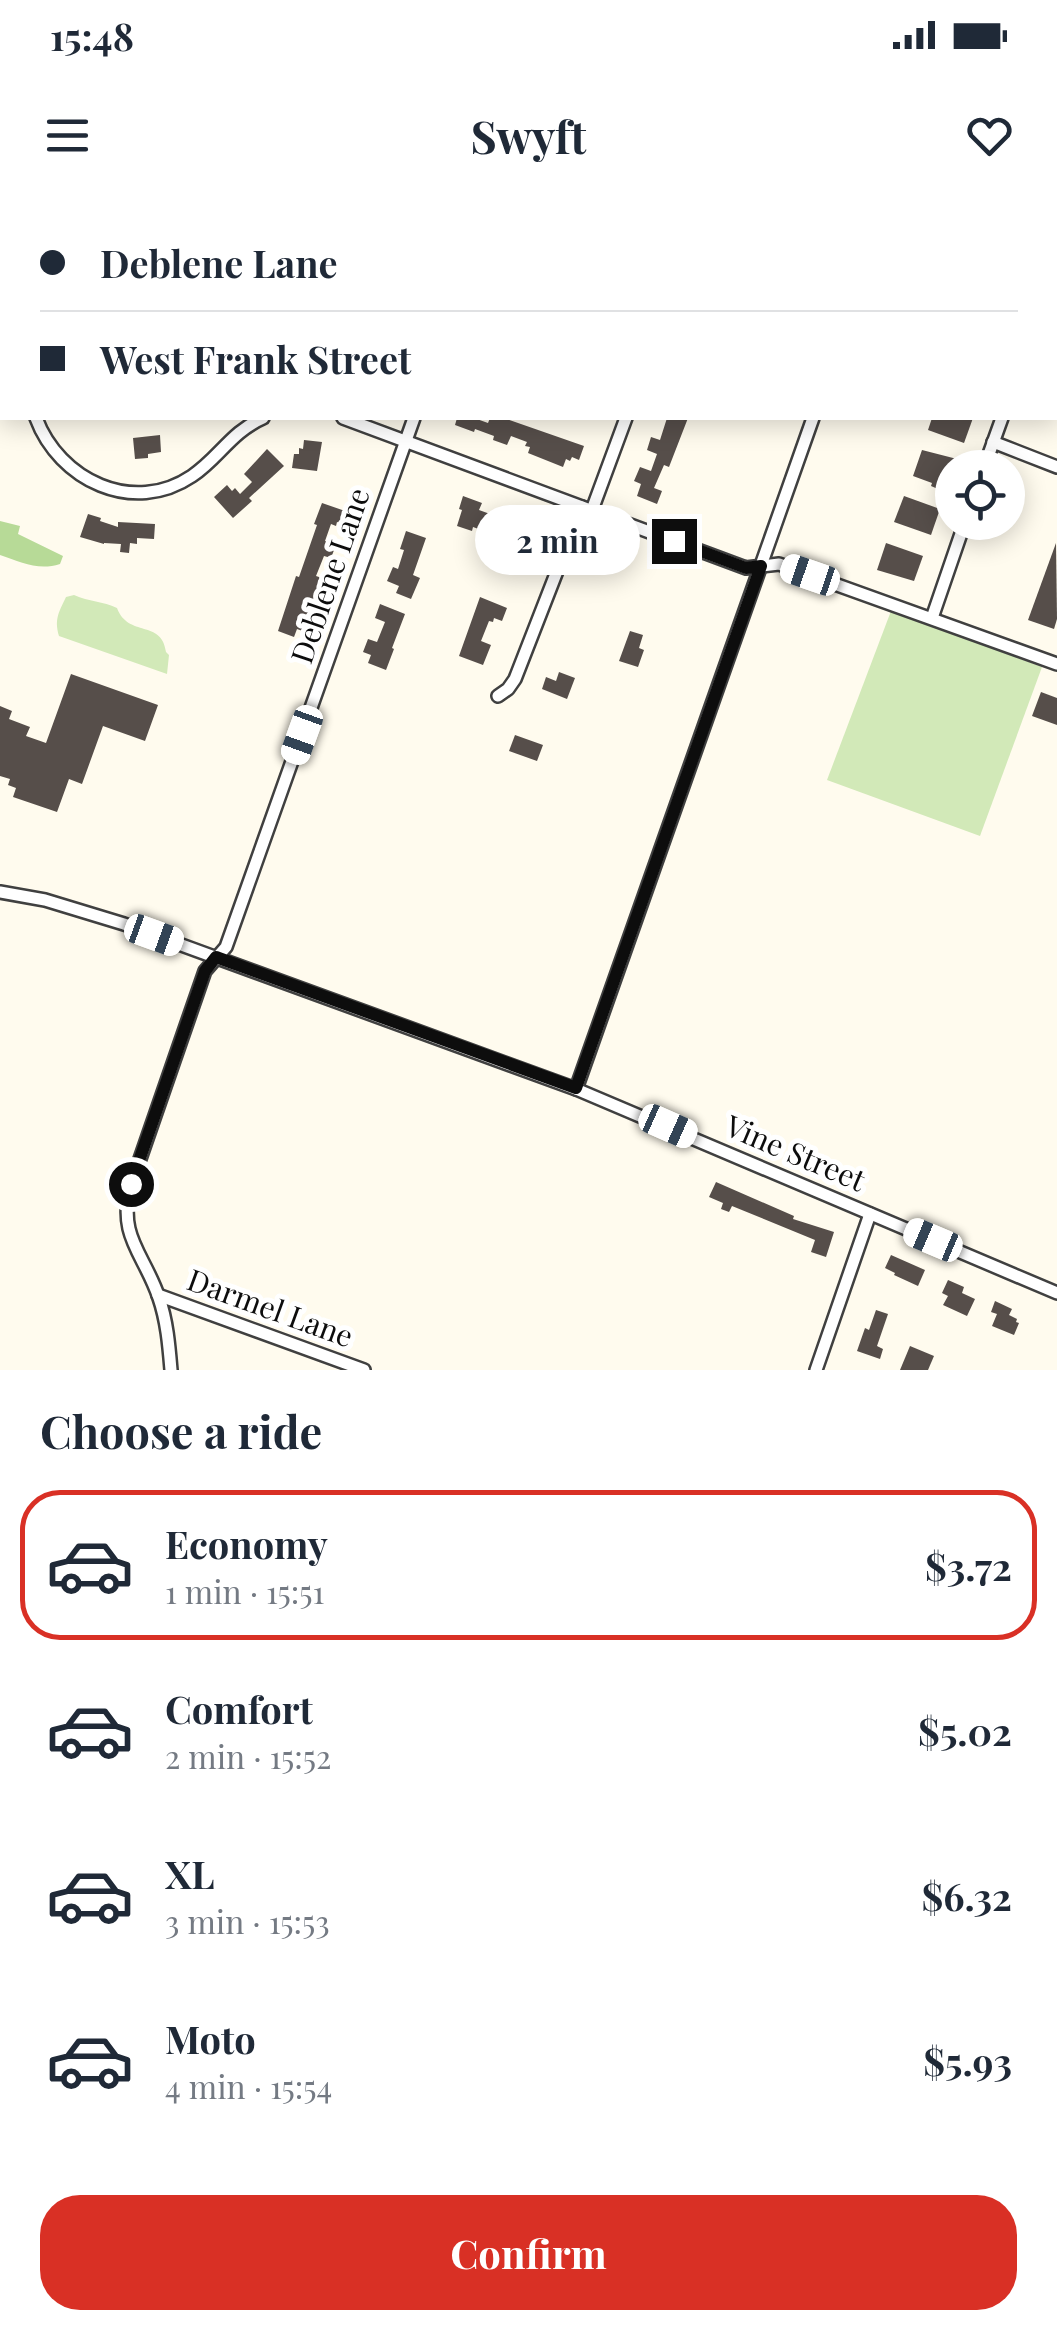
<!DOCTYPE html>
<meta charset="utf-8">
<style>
body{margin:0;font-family:"Playfair Display",serif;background:#f6f6f7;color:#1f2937;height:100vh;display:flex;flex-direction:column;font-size:38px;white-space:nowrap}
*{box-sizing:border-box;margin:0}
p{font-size:32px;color:#747a83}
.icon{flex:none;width:55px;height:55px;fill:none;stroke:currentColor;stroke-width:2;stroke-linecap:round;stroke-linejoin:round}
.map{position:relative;height:1170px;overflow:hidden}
.panel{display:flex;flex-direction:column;background:#fff;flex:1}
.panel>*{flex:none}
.guide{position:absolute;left:0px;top:0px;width:1058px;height:220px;box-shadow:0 5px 25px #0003;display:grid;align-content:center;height:220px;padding:0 40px;background:#fff}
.tools{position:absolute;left:935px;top:250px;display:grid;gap:20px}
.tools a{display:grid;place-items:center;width:90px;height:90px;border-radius:50%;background:#fff;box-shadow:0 5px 25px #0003;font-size:50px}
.end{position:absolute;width:45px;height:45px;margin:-22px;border:12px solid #0d0d0d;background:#fff;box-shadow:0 0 0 5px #fff}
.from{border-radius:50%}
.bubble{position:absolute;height:70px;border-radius:35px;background:#fff;box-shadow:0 5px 25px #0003;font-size:32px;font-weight:700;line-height:70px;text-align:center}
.car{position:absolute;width:30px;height:60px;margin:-30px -15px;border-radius:12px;box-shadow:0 0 8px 2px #0007;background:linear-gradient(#fff 24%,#345 0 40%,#fff 0 76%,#345 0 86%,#fff 0)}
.guide b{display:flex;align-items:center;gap:35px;height:95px;font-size:38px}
.guide b+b{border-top:2px solid #e0e1e3}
.guide i{width:25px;height:25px;background:#1f2937}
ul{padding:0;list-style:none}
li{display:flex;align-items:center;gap:30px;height:150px;margin:0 20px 15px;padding:0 20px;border:5px solid transparent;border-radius:40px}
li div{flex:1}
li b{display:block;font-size:38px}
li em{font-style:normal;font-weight:700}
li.on{border-color:#d93025}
li>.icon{width:90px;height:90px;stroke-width:1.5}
h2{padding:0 40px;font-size:45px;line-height:120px}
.button{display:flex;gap:20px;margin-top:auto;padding:20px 40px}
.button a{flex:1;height:115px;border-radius:40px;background:#d93025;color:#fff;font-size:40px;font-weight:700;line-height:115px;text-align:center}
.status{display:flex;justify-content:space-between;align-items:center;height:70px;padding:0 50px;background:#fff;direction:ltr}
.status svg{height:28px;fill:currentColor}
header{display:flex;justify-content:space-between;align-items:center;height:130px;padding:0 40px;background:#fff;font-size:45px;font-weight:700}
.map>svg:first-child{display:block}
.green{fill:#d2e9b8}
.forest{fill:#b7da97}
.building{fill:#564e4a}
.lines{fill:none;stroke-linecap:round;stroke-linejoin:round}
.minor-casing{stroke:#404040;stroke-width:16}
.minor{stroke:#fff;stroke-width:11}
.route{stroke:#0d0d0d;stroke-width:12}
.labels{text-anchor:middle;stroke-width:10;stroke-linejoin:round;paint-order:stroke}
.street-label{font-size:30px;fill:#0d0d0d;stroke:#fff}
</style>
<div class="status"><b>15:48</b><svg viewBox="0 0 49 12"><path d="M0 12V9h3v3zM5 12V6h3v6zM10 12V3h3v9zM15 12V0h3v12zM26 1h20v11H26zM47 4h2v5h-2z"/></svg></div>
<header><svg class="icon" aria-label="menu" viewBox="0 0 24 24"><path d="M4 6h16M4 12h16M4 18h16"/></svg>Swyft<svg class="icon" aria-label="heart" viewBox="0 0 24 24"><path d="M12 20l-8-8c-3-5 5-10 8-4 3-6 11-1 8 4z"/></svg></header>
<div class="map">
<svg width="1057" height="1170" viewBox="0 0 1057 1170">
<rect width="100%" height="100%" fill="#fffbee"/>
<!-- green -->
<g class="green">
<path d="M74,395C89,402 103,401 117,408C128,438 162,419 166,452L169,455L167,474L59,436C54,419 59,412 66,397Z"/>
<path d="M891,411L1042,467L980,636L827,580Z"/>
</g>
<!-- forest -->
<path class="forest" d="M0,321L20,326L18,334L63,356L60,364C38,371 21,362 0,355Z"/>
<!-- building -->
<g class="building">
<path d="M457,218H474L488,223L490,218H504L584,246L579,260L572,257L570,261L566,259L563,267L528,253L530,247L525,246L527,242L511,236L507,245L493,240L494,236L475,229L474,232L455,225Z"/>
<path d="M667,218H688L669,267L664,265L654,288L662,291L657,304L637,296L641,284L634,281L640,267L651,271L657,254L647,250L651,237L660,240Z"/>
<path d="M932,218H973L964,243L928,230Z"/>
<path d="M160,235L161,252L148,254V258L135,259L133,238Z"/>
<path d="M304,240L322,242L317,271L292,268L294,254H299V248L303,249Z"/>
<path d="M267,249L284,266L249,298L252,301L233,318L214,297L227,285L232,291L235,288L240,294L252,282L244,274Z"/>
<path d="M922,250L957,259L945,292L931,286L932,283L913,276Z"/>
<path d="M463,296L482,303L479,310L490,314L484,331L473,327L472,331L457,326L462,310L459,309Z"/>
<path d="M904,296L940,309L931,335L894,322Z"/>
<path d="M322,303L348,312L344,324L337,322L336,326L331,324L325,341L336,345L331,358L324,356L316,376L322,378L305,432L297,429L294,437L278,431L296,376L299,377L317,325L314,324Z"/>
<path d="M88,314L101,318L100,321L118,327V322L155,324L154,339L137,338V344L130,343L129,353L120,352L121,344L104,343V344L80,337Z"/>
<path d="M406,331L426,338L413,375L420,378L411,399L396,393L399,386L387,381L393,367L398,369L404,350L400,349Z"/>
<path d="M886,343L923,356L914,381L877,370Z"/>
<path d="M1056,343L1057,419L1054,429L1028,420Z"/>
<path d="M480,397L507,408L502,421L494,418L493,422L489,421L481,441L491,445L483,465L459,456Z"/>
<path d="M380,404L405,414L392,448L394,449L386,470L368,463L371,455L363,452L368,439L377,442L385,422L375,418Z"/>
<path d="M630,431L643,435L639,448L644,450L638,467L619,461Z"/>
<path d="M559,472L575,478L567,499L542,489L546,477L556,481Z"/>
<path d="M71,474L158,505L145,541L103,526L82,584L69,579L57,612L13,597L16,588L8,585L10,579L0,576V506L12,511L9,519L30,527L26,536L46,543Z"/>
<path d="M1041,492L1057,498V525L1032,516Z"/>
<path d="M515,535L543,545L537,561L509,551Z"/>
<path d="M716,982L794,1016L793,1019L834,1032L826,1057L811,1052L815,1040L732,1006L729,1012L721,1009L723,1003L709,997Z"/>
<path d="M891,1055L925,1070L918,1086L894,1075L895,1073L885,1068Z"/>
<path d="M948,1080L964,1087L962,1093L975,1099L967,1116L943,1105L948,1096L942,1093Z"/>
<path d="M995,1101L1012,1109L1009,1115L1017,1119L1016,1122L1019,1123L1014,1135L992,1126L997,1114L991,1112Z"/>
<path d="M876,1110L888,1114L877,1146L883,1149L880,1159L857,1151L865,1128L869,1130Z"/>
<path d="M910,1146L934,1156L928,1170H900Z"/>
</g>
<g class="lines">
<defs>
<g id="minor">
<path d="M518,0L525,2"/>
<path d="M943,0L950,2"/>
<path d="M219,2L220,0"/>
<path d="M490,2L491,0"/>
<path d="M888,2L889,0"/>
<path d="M1055,30L1057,31"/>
<path d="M0,62L2,65"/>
<path d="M1055,68L1057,63"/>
<path d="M0,160H2"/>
<path d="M36,218C59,280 133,316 192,276C219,258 231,232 263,218"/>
<path d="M343,218L746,368L779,364L1057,464"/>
<path d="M993,242L1057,267"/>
<path d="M984,268L1002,218"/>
<path d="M592,310L626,218"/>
<path d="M932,418L965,322"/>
<path d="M498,496L508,489L515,479L582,307"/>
<path d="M0,692L45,700L124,724L576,889L1057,1093"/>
<path d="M576,889L813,218"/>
<path d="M158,1095L364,1170"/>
<path d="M171,1170C169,1146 167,1121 159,1098C144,1053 117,1037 131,985L205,771L226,747L414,218"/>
<path d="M816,1170L870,1014"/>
</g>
</defs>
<!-- minor casing -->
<use href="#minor" class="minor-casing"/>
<!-- minor -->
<use href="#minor" class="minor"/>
</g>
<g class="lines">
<!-- route -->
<path class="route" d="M131,984L205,771L216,757L576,888L761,366L746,368L674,341"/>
</g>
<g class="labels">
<!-- street labels -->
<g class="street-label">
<text transform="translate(331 376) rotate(-71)" y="10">Deblene Lane</text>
<text transform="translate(795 954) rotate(23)" y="10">Vine Street</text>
<text transform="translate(270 1109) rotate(20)" y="10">Darmel Lane</text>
</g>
</g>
</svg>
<div class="tools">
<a><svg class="icon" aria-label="locate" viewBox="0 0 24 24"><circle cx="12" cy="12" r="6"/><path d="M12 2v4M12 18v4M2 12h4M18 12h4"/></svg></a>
</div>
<i class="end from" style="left:131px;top:984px"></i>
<i class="end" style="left:674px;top:341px"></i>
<div class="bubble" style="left:475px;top:305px;width:165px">2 min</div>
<i class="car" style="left:810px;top:375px;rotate:289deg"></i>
<i class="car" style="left:302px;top:535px;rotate:200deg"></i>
<i class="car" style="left:154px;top:735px;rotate:110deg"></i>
<i class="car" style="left:668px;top:926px;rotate:114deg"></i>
<i class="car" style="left:933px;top:1040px;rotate:293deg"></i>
<div class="guide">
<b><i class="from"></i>Deblene Lane</b>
<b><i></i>West Frank Street</b>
</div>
</div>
<section class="panel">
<h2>Choose a ride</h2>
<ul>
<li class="on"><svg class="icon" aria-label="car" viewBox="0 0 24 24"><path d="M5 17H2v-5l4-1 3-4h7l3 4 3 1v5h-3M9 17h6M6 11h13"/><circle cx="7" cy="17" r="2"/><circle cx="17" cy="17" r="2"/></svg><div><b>Economy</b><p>1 min · 15:51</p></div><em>$3.72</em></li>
<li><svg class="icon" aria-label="car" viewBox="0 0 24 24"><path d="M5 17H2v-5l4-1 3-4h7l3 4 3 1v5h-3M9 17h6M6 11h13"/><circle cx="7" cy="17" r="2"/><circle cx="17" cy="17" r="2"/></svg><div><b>Comfort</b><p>2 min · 15:52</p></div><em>$5.02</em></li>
<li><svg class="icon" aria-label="car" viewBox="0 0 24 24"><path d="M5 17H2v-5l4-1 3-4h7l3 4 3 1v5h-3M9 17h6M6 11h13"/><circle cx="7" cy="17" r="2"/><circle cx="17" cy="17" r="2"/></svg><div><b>XL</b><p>3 min · 15:53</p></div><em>$6.32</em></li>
<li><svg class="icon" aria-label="car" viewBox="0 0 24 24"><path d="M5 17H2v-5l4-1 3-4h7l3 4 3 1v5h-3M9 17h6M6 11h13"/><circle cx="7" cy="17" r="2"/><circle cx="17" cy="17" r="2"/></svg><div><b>Moto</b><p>4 min · 15:54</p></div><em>$5.93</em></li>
</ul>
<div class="button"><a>Confirm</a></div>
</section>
